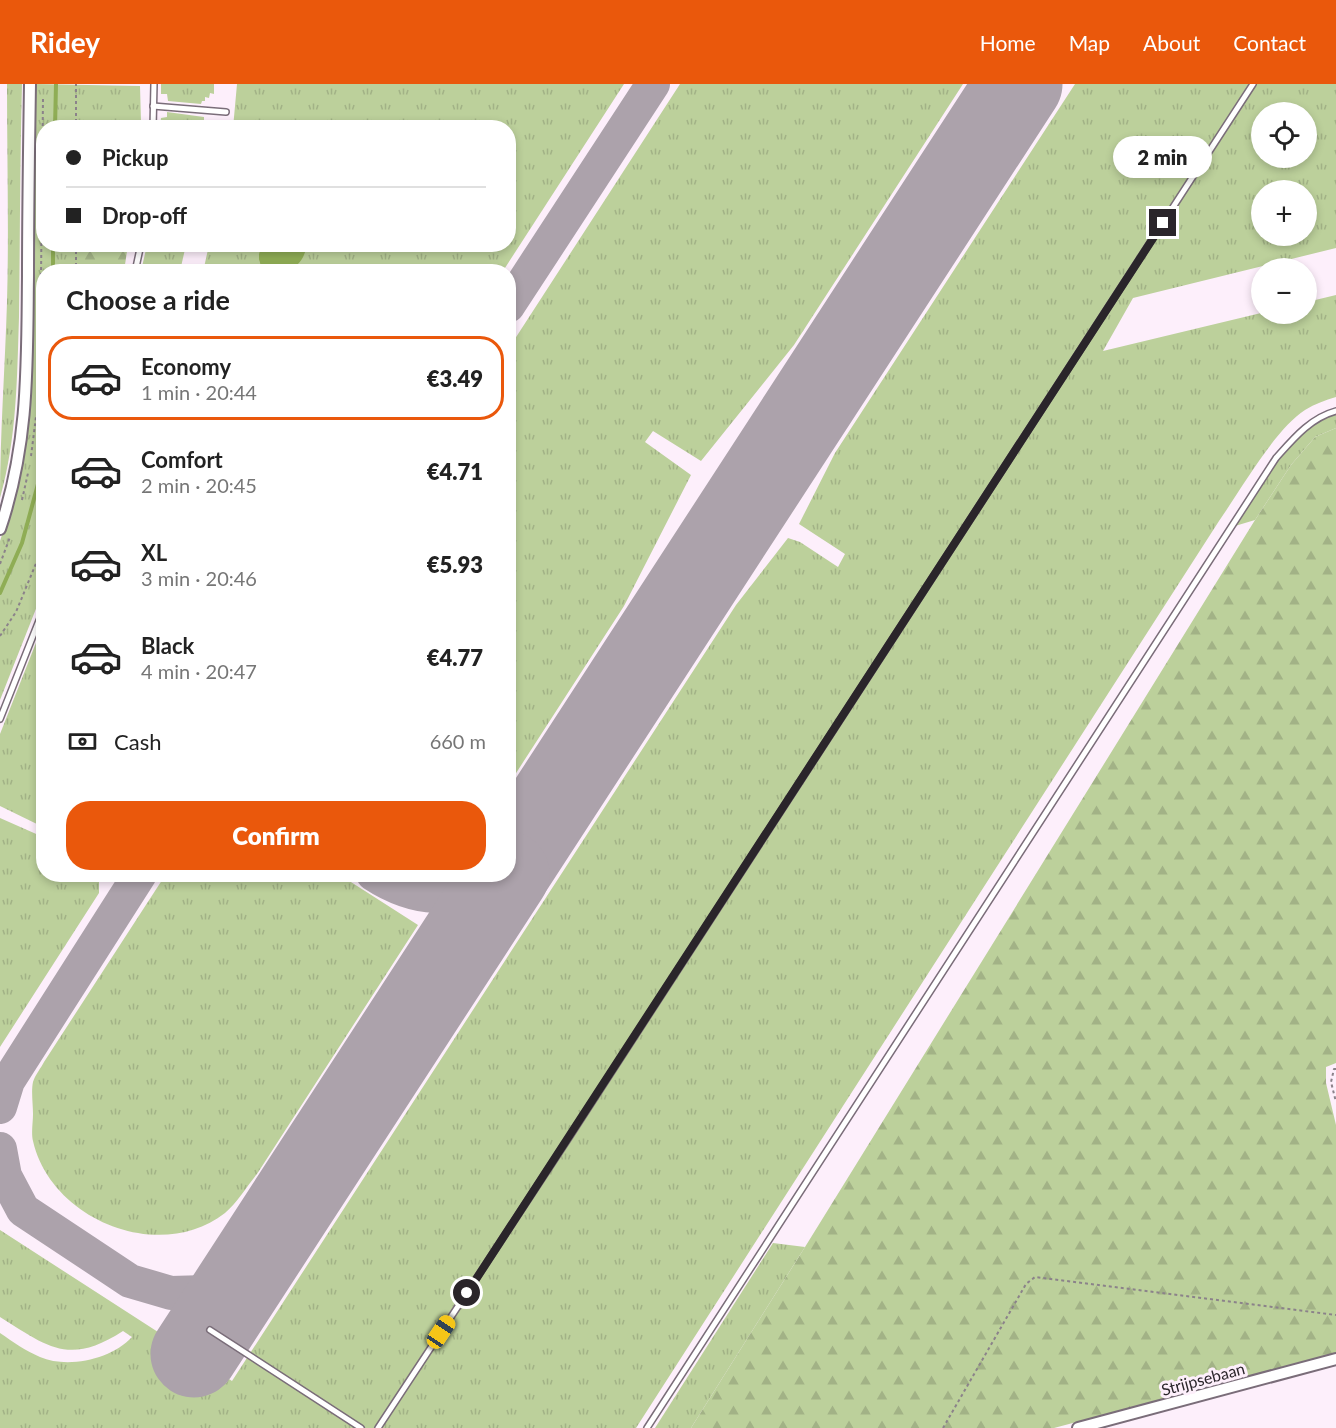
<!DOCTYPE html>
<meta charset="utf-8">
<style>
body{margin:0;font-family:Lato,sans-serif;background:#f6f6f6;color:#222;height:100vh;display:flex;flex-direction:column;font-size:22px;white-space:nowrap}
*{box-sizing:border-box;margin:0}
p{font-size:20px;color:#767676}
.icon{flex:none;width:33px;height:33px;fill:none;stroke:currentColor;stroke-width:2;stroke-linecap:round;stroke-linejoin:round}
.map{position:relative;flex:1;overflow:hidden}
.panel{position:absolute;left:36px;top:180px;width:480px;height:618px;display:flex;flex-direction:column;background:#fff;border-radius:24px;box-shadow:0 3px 9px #0003}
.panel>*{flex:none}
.top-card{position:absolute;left:36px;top:36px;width:480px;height:132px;border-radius:24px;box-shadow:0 3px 9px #0003;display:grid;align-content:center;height:132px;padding:0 30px;background:#fff}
.fabs{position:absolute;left:1251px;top:18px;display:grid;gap:12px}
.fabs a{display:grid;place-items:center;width:66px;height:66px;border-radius:50%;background:#fff;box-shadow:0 3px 9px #0003;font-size:30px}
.end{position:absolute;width:27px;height:27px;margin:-14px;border:8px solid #2a252a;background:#fff;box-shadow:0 0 0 3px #fff}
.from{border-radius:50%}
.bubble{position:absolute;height:42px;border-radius:21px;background:#fff;box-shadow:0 3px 9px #0003;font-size:20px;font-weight:800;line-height:42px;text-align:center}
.car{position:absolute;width:18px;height:36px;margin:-18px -9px;border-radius:8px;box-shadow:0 0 4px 2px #0007;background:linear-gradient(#f5c518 24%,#345 0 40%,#f5c518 0 76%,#345 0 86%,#f5c518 0)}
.top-card b{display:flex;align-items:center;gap:21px;height:57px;font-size:22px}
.top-card b+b{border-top:2px solid #e0e0e0}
.top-card i{width:15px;height:15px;background:#222}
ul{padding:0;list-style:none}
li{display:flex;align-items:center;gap:18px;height:84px;margin:0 12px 9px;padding:0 18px;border:3px solid transparent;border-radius:24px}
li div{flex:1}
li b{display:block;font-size:22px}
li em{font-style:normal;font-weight:800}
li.selected{border-color:#ea580c}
li>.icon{width:54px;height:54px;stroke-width:1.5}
h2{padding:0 30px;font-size:27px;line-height:72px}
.pay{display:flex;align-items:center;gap:15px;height:66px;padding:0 30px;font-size:22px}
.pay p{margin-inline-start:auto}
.action{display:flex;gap:12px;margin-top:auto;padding:12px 30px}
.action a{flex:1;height:69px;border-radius:24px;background:#ea580c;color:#fff;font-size:24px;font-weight:800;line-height:69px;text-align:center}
header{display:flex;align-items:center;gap:36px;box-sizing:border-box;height:84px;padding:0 30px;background:#ea580c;color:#fff}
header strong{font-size:28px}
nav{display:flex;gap:33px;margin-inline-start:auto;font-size:21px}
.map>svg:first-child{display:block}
.grass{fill:url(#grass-tufts);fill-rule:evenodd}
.forest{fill:url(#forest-firs)}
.water{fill:#8fad55}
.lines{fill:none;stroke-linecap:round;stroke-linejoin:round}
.stream{stroke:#8fad55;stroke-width:4}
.taxiway{stroke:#aca2ab;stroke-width:34}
.runway{stroke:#aca2ab;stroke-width:87}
.service-casing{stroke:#7a6d79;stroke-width:8}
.minor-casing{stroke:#7a6d79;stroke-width:14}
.path{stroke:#8b828a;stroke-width:2;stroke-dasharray:3 3;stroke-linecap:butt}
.service{stroke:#fff;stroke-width:5}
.minor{stroke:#fff;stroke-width:10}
.route{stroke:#2a252a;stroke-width:8}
.labels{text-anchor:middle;stroke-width:6;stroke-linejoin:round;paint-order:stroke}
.street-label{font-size:16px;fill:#2a252a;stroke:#fdeffb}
</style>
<header>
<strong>Ridey</strong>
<nav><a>Home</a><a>Map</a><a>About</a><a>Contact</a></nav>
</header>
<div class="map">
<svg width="1336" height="1344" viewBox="0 0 1336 1344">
<defs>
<pattern id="grass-tufts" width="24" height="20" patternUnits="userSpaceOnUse" patternTransform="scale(1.5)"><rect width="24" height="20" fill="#bcd09b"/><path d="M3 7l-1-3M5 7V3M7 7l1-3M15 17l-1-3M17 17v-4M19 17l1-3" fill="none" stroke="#a2b286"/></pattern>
<pattern id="forest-firs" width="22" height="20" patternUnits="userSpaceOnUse" patternTransform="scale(1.5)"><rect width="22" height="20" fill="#bcd09b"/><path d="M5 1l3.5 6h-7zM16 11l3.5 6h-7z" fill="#a2b286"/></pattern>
</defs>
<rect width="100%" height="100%" fill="#fdeffb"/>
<!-- grass -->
<g class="grass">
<path d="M7,0H22C20,78 20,155 19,233C17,294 17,354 0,414C0,349 5,284 7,218C9,146 7,73 7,0Z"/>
<path d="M36,0L140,2L141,38L78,36V43L44,44V160L76,161V187L44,188L43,507L0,616V457L12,420L30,302Z"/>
<path d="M161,0H214V10L210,9L209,14L205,13V17H202L201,20L168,17L167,10H161Z"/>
<path d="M237,0H624L503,187H284L293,184L307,161L508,160V44H233Z"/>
<path d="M680,0H963L794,261L701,377L653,347L645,358L691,391L624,522L509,700V264Z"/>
<path d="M1075,0H1336V164L1133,214L1103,267L1261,229L1306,230L1307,218L1336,211V313C1325,316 1315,320 1305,326C1275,345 1240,407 1219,437L636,1344H0V1249C13,1258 26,1267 40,1273C68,1285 112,1275 132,1253L123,1247C69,1282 48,1263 0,1233V1146L158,1248L155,1252L226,1299L229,1295L232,1297L736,521L788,454L800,458L838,483L845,470L799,440L835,369ZM1262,28H1306V74H1262ZM1262,106H1306V152H1262Z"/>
<path d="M167,28L204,33V36H207V40L211,41V43H160L161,34L167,33Z"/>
<path d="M147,161H186L180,187H141Z"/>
<path d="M209,161H261C258,172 257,179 266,187L203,188Z"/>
<path d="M1336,330V344L1315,353L1291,381L1255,436L1235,442C1262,401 1286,347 1336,330Z"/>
<path d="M43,541L44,743H43L0,722V650Z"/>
<path d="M0,734L43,753L44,790L99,791V809L0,963Z"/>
<path d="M166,790L340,791L418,841L257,1090C247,1102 237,1119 225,1129C160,1180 51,1136 33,1057C31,1049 33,1038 33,1030C33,1020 31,1007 33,998C35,991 41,984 44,978Z"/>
<path d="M773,1159L805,1163L691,1344H655Z"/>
</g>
<!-- forest -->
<g class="forest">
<path d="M78,36L141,38V43H78Z"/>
<path d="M76,161H128L124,187H76Z"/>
<path d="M1336,344V979L1326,983V999L1336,1041V1269L1054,1344H691L805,1163L1255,436L1291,381L1315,353Z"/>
</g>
<!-- water -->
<path class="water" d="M261,161V160L307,161C302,185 289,188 266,187C257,179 258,172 261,161Z"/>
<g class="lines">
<!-- stream -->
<g class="stream">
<path d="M55,44L56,0"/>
<path d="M53,188V160"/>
<path d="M0,509L22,459L44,378"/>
</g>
<!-- taxiway -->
<g class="taxiway">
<path d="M508,222L653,0"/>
<path d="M508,780L528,756"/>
<path d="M373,790C411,815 461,824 497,790"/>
<path d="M0,1023L8,997L140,790"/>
<path d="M0,1065L5,1092L23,1126L130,1197L171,1209L206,1208L234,1193L261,1168"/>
</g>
<!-- runway -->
<g class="runway">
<path d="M508,786L1019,0"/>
<path d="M194,1270L506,790"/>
</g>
<defs>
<g id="service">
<path d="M153,22L226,28"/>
<path d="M153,44L154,0"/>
<path d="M135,188L141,160"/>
<path d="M0,635L44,524"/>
<path d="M210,1246L361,1344"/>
<path d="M378,1344L568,1055L1253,0"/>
<path d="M647,1344L1276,374C1293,355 1310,334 1336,327"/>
</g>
<g id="minor">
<path d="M0,445C29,359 27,282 28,192C28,128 29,64 30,0"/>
<path d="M1078,1344L1336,1275"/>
</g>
</defs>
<!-- service casing -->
<use href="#service" class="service-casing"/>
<!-- minor casing -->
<use href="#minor" class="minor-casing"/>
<!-- path -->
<g class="path">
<path d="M76,44V0"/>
<path d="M76,188V160"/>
<path d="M41,192L43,15"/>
<path d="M38,318L39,300"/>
<path d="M31,372L36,333"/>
<path d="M22,416L28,389"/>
<path d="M0,480L10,453"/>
<path d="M0,552L16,528L44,460"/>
<path d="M1336,985H1334L1331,998L1336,1018"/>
<path d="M943,1344L1026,1200L1035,1193L1336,1231"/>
</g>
<!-- service -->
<use href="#service" class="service"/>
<!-- minor -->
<use href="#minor" class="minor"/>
</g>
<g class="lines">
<!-- route -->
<path class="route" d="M467,1209L1163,139"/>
</g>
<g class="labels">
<!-- street labels -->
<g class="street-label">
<text transform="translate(1203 1295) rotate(-15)" y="6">Strijpsebaan</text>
</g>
</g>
</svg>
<div class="fabs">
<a><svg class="icon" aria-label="locate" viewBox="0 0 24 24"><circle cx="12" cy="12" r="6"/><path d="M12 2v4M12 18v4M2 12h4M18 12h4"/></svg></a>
<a>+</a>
<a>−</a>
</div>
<i class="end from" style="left:467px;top:1209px"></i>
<i class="end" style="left:1163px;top:139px"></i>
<div class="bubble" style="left:1113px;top:52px;width:99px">2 min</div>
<i class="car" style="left:441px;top:1248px;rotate:34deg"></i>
<div class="top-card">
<b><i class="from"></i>Pickup</b>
<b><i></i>Drop-off</b>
</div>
<section class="panel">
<h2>Choose a ride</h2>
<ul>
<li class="selected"><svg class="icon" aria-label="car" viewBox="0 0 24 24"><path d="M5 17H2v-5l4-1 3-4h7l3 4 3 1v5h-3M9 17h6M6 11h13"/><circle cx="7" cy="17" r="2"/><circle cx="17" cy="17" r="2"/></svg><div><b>Economy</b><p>1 min · 20:44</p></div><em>€3.49</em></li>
<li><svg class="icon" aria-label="car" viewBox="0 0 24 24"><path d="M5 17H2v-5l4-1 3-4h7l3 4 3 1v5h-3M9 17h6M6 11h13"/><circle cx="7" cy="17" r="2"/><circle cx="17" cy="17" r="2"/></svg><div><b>Comfort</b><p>2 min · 20:45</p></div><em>€4.71</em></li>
<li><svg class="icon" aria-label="car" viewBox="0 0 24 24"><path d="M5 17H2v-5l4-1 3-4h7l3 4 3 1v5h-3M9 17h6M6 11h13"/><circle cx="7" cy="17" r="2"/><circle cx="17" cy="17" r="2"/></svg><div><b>XL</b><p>3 min · 20:46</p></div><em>€5.93</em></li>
<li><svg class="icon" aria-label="car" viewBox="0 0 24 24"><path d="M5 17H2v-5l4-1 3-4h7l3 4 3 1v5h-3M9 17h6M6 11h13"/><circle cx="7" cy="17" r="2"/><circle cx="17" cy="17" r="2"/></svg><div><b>Black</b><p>4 min · 20:47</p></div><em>€4.77</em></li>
</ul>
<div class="pay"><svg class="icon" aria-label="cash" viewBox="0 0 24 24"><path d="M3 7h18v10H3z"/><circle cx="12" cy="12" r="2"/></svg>Cash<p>660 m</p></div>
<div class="action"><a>Confirm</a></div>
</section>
</div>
